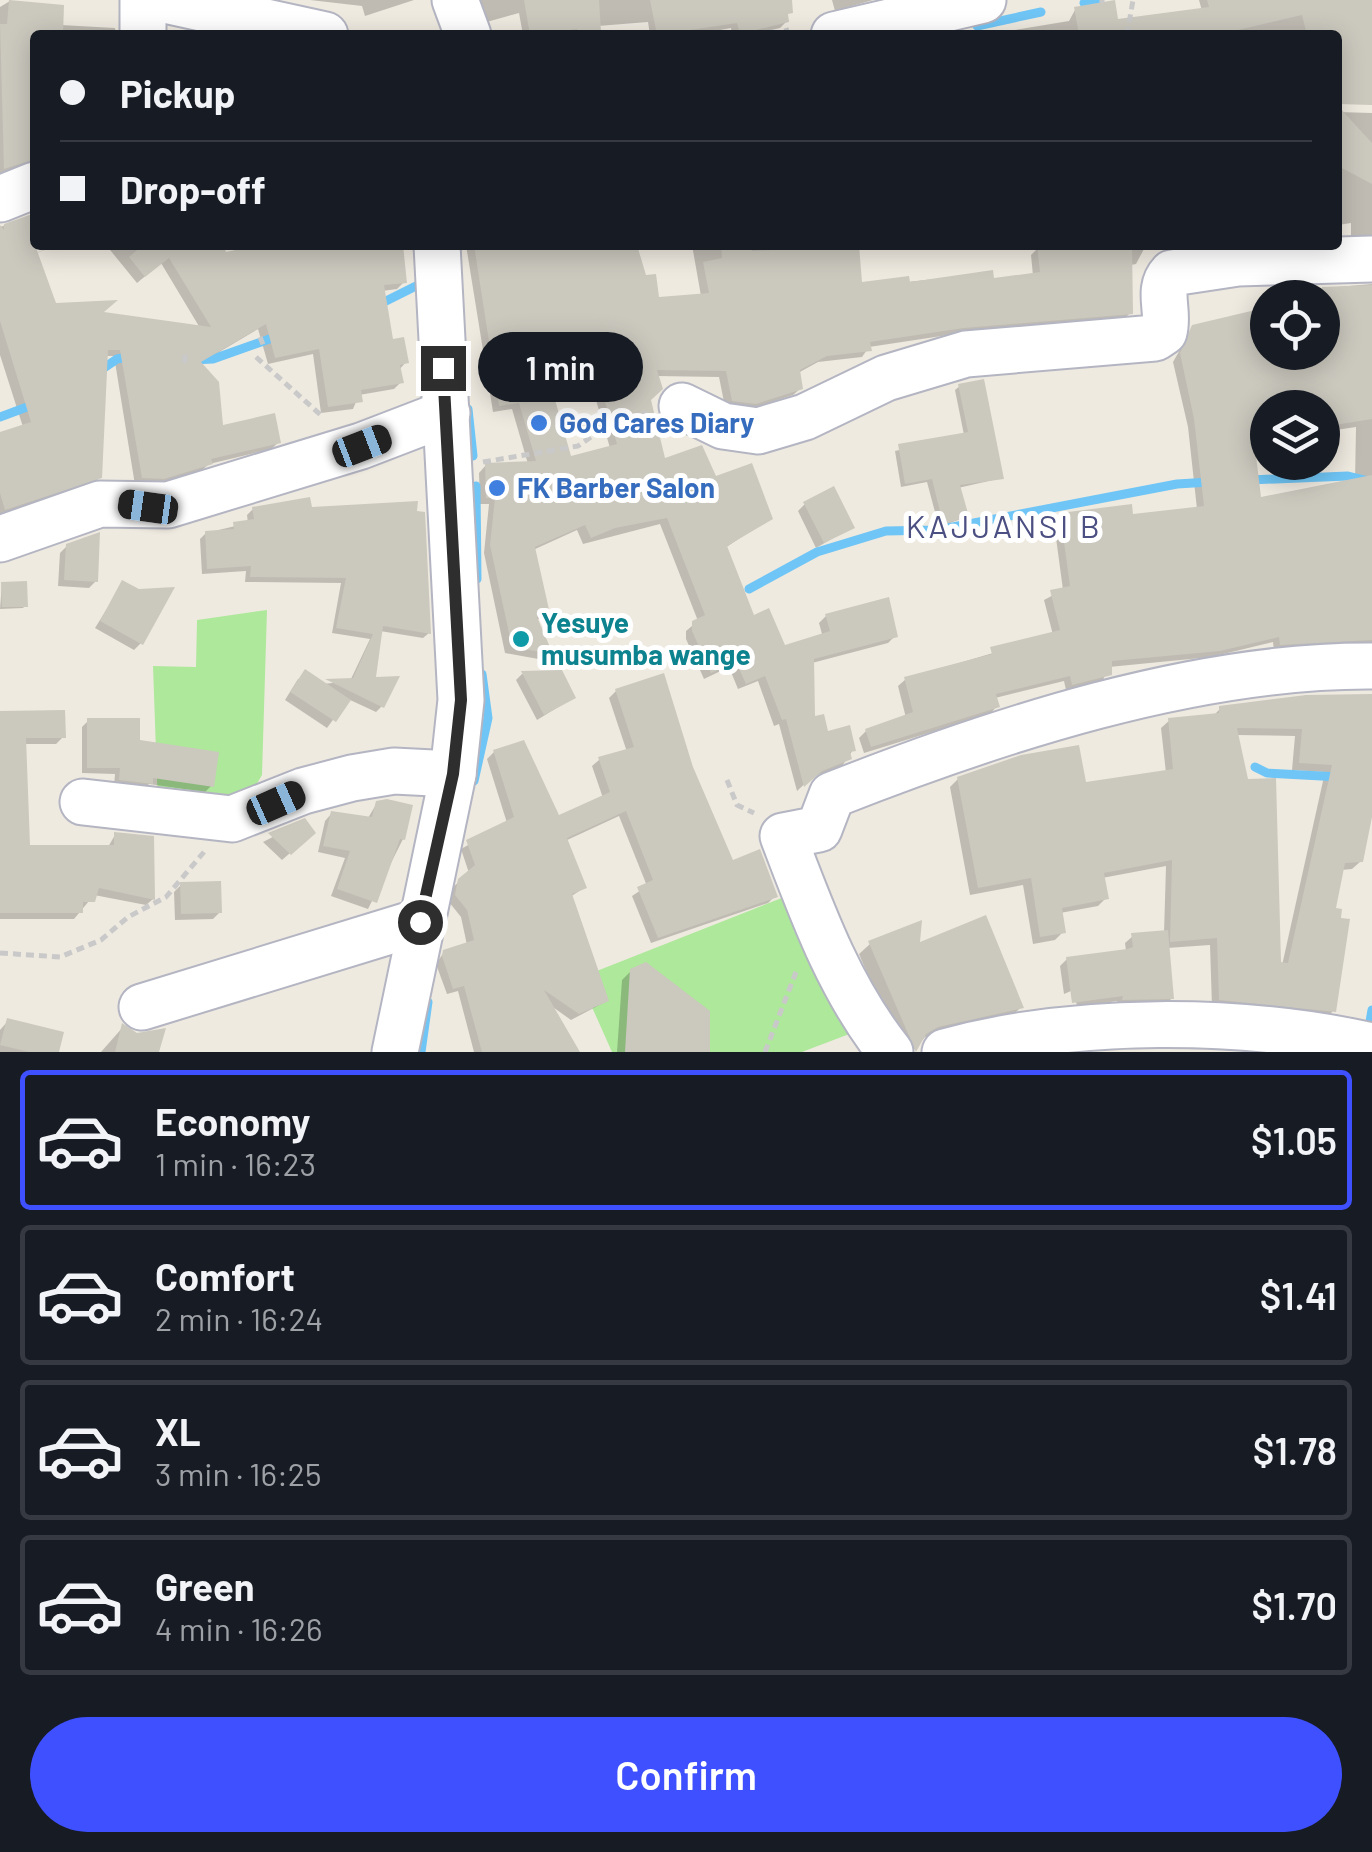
<!DOCTYPE html>
<meta charset="utf-8">
<style>
body{margin:0;font-family:Barlow,sans-serif;background:#20242c;color:#f1f3f6;height:100vh;display:flex;flex-direction:column;font-size:38px;white-space:nowrap}
*{box-sizing:border-box;margin:0}
p{font-size:32px;color:#9ea1a6}
.icon{flex:none;width:55px;height:55px;fill:none;stroke:currentColor;stroke-width:2;stroke-linecap:round;stroke-linejoin:round}
.map{position:relative;height:1052px;overflow:hidden}
.details{display:flex;flex-direction:column;background:#171b24;flex:1}
.details>*{flex:none}
.banner{position:absolute;left:30px;top:30px;width:1312px;height:220px;border-radius:10px;box-shadow:0 5px 25px #0003;display:grid;align-content:center;height:220px;padding:0 30px;background:#171b24}
.buttons{position:absolute;left:1250px;top:280px;display:grid;gap:20px}
.buttons a{display:grid;place-items:center;width:90px;height:90px;border-radius:50%;background:#171b24;box-shadow:0 5px 25px #0003;font-size:50px}
.end{position:absolute;width:45px;height:45px;margin:-22px;border:12px solid #2e2e2e;background:#fff;box-shadow:0 0 0 5px #fff}
.from{border-radius:50%}
.bubble{position:absolute;height:70px;border-radius:35px;background:#171b24;box-shadow:0 5px 25px #0003;font-size:32px;font-weight:600;line-height:70px;text-align:center}
.car{position:absolute;width:30px;height:60px;margin:-30px -15px;border-radius:12px;box-shadow:0 0 8px 2px #0007;background:linear-gradient(#222 24%,#8ab4d8 0 40%,#222 0 76%,#8ab4d8 0 86%,#222 0)}
.banner b{display:flex;align-items:center;gap:35px;height:95px;font-size:38px}
.banner b+b{border-top:2px solid #363941}
.banner i{width:25px;height:25px;background:#f1f3f6}
ul{padding:18px 0 0;list-style:none}
li{display:flex;align-items:center;gap:30px;height:140px;margin:0 20px 15px;padding:0 10px;border:5px solid #363941;border-radius:10px}
li div{flex:1}
li b{display:block;font-size:38px}
li em{font-style:normal;font-weight:600}
li.active{border-color:#3e50ff}
li>.icon{width:90px;height:90px;stroke-width:1.5}
.cta{display:flex;gap:20px;margin-top:auto;padding:20px 30px}
.cta a{flex:1;height:115px;border-radius:60px;background:#3e50ff;color:#fff;font-size:40px;font-weight:600;line-height:115px;text-align:center}
.map>svg:first-child{display:block}
.green{fill:#aee89b}
.shadow{fill:#0003;fill-rule:evenodd}
.lines{fill:none;stroke-linecap:round;stroke-linejoin:round}
.stream{stroke:#6fc5f5;stroke-width:9}
.building{fill:#cbc8be;fill-rule:evenodd}
.minor-casing{stroke:#b4b5c2;stroke-width:49}
.path{stroke:#c9c9c9;stroke-width:5;stroke-dasharray:8 5;stroke-linecap:butt}
.minor{stroke:#fff;stroke-width:45}
.route{stroke:#2e2e2e;stroke-width:12}
.shop-dot{fill:#3f7fe0;stroke:#fff;stroke-width:4}
.culture-dot{fill:#0f9aa8;stroke:#fff;stroke-width:4}
.labels{text-anchor:middle;stroke-width:10;stroke-linejoin:round;paint-order:stroke}
.shop-label{font-size:28px;font-weight:bold;fill:#366cbe;stroke:#fff;text-anchor:start}
.culture-label{font-size:28px;font-weight:bold;fill:#0d838f;stroke:#fff;text-anchor:start}
.quarter-label{font-size:32px;letter-spacing:2.5px;fill:#4b4f82;stroke:#fff}
</style>
<div class="map">
<svg width="1372" height="1052" viewBox="0 0 1372 1052">
<rect width="100%" height="100%" fill="#efeae0"/>
<!-- green -->
<g class="green">
<path d="M267,610L262,775L244,806L158,808L153,666L196,667L197,620Z"/>
<path d="M802,890L873,1025L802,1052H612L579,978Z"/>
</g>
<!-- shadow -->
<g class="shadow">
<path d="M310,0H414L365,16L362,6Z"/>
<path d="M474,0H782L787,21L780,28L750,35H732L731,28L693,35H650L648,22L598,26L595,35H523L519,13L483,23Z"/>
<path d="M832,0H873L835,11Z"/>
<path d="M1199,0H1372V87L1338,95V35H1010L1015,30L1069,21L1075,10L1116,22L1202,11Z"/>
<path d="M10,1L61,25L115,28L116,35H35V165L0,173V7Z"/>
<path d="M1338,112L1372,113V241L1351,240V223L1338,225Z"/>
<path d="M35,215V245H43L26,251L28,256L57,245L37,253L54,306L200,328L161,263L137,283L106,245H220L225,255L271,245H401L404,282L397,289L382,291L391,342L406,362L399,370L401,382L394,389L359,395L353,409L321,413L313,354L268,364L258,329L199,364L221,428L279,442L271,449L209,464L202,470L155,485H135L114,356H105L100,477L92,484L0,515V434L23,427L0,355V227Z"/>
<path d="M466,245H606L656,299L701,296L692,245H868L762,270L767,297L991,273V281L1033,276L1031,255L1038,248L1158,245L1144,249L1136,264L1116,268L1130,313L1123,320L955,334L869,347L862,357L818,362L798,373L801,388L793,395L747,410L725,407L719,377L656,376L648,400L664,461L714,479L770,518L725,548L752,618L784,649L822,634L819,623L826,616L895,636L888,643L812,663L813,720L826,734L853,750L842,766L812,777L797,791L779,724L774,726L758,681L738,689L729,667L704,679L686,639V631L698,621L660,524L583,544L577,530L533,550L547,613L536,621L550,653L544,660L505,653L484,553L489,504H480L479,473L486,465L528,464L512,409L493,412ZM591,383L610,448L569,459L549,387Z"/>
<path d="M1372,284V648L1274,651L1273,642L1211,657L1109,667L1102,682L1066,690L1064,681L995,698L997,706L990,714L864,753L859,738L866,731L906,718L898,686L906,679L1053,635L1044,600L1063,590L1054,523L1061,516L1131,517L1197,509L1188,427L1173,362L1193,327L1268,352H1322V298H1296L1303,290ZM1268,408H1322V432L1356,427L1355,481L1258,500L1252,443L1268,441Z"/>
<path d="M960,386L1002,478L958,488L966,517L939,527L927,482L901,487L895,451L964,435L955,390Z"/>
<path d="M805,504L852,527L816,548L798,511Z"/>
<path d="M253,509L310,510L429,633L423,638L380,631L373,680L382,706L376,712L348,699L327,728L285,700L298,679L323,684L350,681L370,639L332,633L341,583L245,582L246,571L202,574L200,539L206,533L248,523L247,515Z"/>
<path d="M67,546L96,581L89,588L58,586L60,553Z"/>
<path d="M123,583L141,643L134,650L95,628Z"/>
<path d="M2,584L25,606L23,608L0,609Z"/>
<path d="M560,672L573,698L537,720L516,680L522,674Z"/>
<path d="M616,691L691,768L731,863L775,896L768,903L651,943L632,896L647,886L619,816L565,841L584,888L570,897L607,1001L571,1020L550,1005L577,1052H474L458,991L447,994L436,964L444,952L467,945L461,917L449,902L452,888L469,873L461,849L507,823L487,759L494,752L558,819L603,798L592,766L599,760L627,752L609,698Z"/>
<path d="M1372,697V804L1361,861L1352,869L1341,870L1333,910V1011L1325,1019L1212,1007L1210,945L1167,948L1172,998L1165,1005L1116,1006L1117,1001L1078,1007L1071,991L1064,994L1060,966L1067,959L1126,951L1125,943L1133,936L1164,933L1166,866L1102,878L1106,898L1098,906L1060,913L1063,932L1055,940L1033,944L1023,885L970,895L950,787L958,779L1084,785L1166,773L1161,728L1170,720L1213,716L1220,709ZM1236,735L1295,736L1292,770L1325,772L1281,970Z"/>
<path d="M0,714L63,737L56,744H24L28,847H108L115,835L153,899L146,905L94,895L74,919H0Z"/>
<path d="M88,721L138,743L211,786L205,792L149,784L144,789L114,786L115,774L82,773V727Z"/>
<path d="M377,803L403,839L368,909L331,896L345,858L318,852L325,821L332,813L368,818Z"/>
<path d="M304,821L313,833L282,860L263,842Z"/>
<path d="M181,885L220,912L213,919L175,920L174,892Z"/>
<path d="M870,944L917,946L1021,1007L1010,1018L925,1037L912,1052H900L859,954Z"/>
<path d="M631,971L706,1052H617L622,980Z"/>
<path d="M8,1021L56,1052H0V1030Z"/>
<path d="M123,1027L157,1052H101Z"/>
</g>
<g class="lines">
<!-- stream -->
<g class="stream">
<path d="M1084,3L1098,0"/>
<path d="M977,26L1041,12"/>
<path d="M943,35L956,32"/>
<path d="M376,306L424,282"/>
<path d="M193,360L213,359L278,336"/>
<path d="M98,372L117,359L133,356"/>
<path d="M468,409L473,456"/>
<path d="M0,417L35,404"/>
<path d="M1250,480L1348,476L1372,482"/>
<path d="M476,486L477,579"/>
<path d="M749,589L817,552L886,531L937,530L1177,484L1210,482"/>
<path d="M1255,767L1267,773L1340,777"/>
<path d="M474,781L488,718L482,674"/>
<path d="M1369,1027L1372,1010"/>
<path d="M421,1052L428,1002"/>
</g>
</g>
<!-- building -->
<g class="building">
<path d="M9,0L64,5L63,35H35V159L4,169L0,24H7Z"/>
<path d="M524,0H599L601,32L577,34V29L530,35Z"/>
<path d="M650,0H792L793,13L788,14L789,22L740,34L737,23L657,35Z"/>
<path d="M1115,0L1118,19L1209,7L1207,0H1372V105L1338,104V35H1307L1302,15L1217,35H1079L1074,7Z"/>
<path d="M1338,106L1372,143V184L1338,166Z"/>
<path d="M35,213V245L56,303L118,300L104,312L211,327L169,258L145,277L129,257L143,245H223L226,252L259,245H403L407,283L384,285L393,339L404,337L409,363L400,365L404,383L361,390L363,402L328,407L319,349L275,358L266,324L201,362L219,382L223,425L275,413L281,443L211,459L213,464L164,479L142,478L120,350H108L102,478L5,510L0,493V432L31,422L0,321V225L4,230V224Z"/>
<path d="M474,245H637L646,275L656,274L659,297L709,293L703,262L722,258L721,245H752V251L859,245L862,282L909,276L910,282L993,270L994,278L1040,272L1037,245H1132L1133,314L964,328L870,342L872,351L827,356L800,370L803,389L756,404L732,401L726,371L657,370L663,389L651,400L665,458L702,445L716,476L752,463L773,519L727,546L754,615L769,608L785,645L830,631L825,614L889,597L898,637L814,659L815,716L824,714L828,731L850,725L856,751L850,752L852,759L822,771L804,787L786,719L782,720L765,676L746,684L736,662L711,673L692,631V621L705,615L667,518L615,528L591,538L585,525L535,547L550,614L537,617L553,654L512,647L490,545L495,498H486L485,463L536,461L519,403L499,406ZM598,377L617,444L571,456L550,382Z"/>
<path d="M1372,285V419L1322,427V398L1268,404V432L1253,431L1261,497L1372,475V640L1280,645L1279,637L1220,651L1112,661V675L1072,685L1070,676L996,694L1000,707L871,747L865,729L913,712L904,677L992,654L990,647L1060,630L1050,590L1070,586L1060,513L1132,504L1133,514L1204,506L1194,419L1180,353L1192,325L1268,307V352H1322V287Z"/>
<path d="M984,379L1004,479L960,485L969,517L943,524L932,479L905,484L898,444L968,432L958,384Z"/>
<path d="M834,486L855,528L824,543L803,502Z"/>
<path d="M310,497L312,507L418,501L417,511L425,512L431,634L383,626L376,677L400,676L384,708L325,679L353,678L373,634L336,628L346,578L250,577L251,566L207,569L205,531L234,529L233,522L254,519L252,507Z"/>
<path d="M100,532L98,582L64,580L66,544Z"/>
<path d="M122,580L139,589L175,587L143,645L100,621Z"/>
<path d="M27,581L28,607H2L1,582Z"/>
<path d="M305,669L351,700L336,722L290,692Z"/>
<path d="M562,670L576,698L544,715L521,671Z"/>
<path d="M664,673L693,767L733,860L760,849L778,897L658,938L637,887L653,880L626,811L567,838L587,888L572,894L609,1001L579,1014L544,990L580,1052H482L464,986L453,989L442,956L443,950L474,940L467,910L455,895L458,879L475,865L466,840L514,817L493,750L524,740L559,815L610,792L598,757L634,747L615,689Z"/>
<path d="M1372,694V817L1363,862L1345,863L1336,908L1342,909L1341,918L1350,919L1336,1012L1219,1000L1217,938L1170,942L1172,860L1104,873L1109,899L1062,908L1066,933L1040,937L1031,878L978,888L957,777L1021,755L1079,745L1086,782L1173,769L1168,718L1219,713V706L1306,695ZM1237,728L1302,729L1299,763L1332,765L1288,963L1281,962L1276,778L1248,779Z"/>
<path d="M65,710L66,738H26L30,845H114V832L154,836L155,900L99,888L95,902H83V913H0V711Z"/>
<path d="M87,718H140V740L219,752L214,787L153,778V784L119,780L120,768H87Z"/>
<path d="M387,799L413,805L405,840L400,839L377,903L337,889L350,851L323,846L331,811L372,817L376,801Z"/>
<path d="M305,818L316,833L291,855L268,833Z"/>
<path d="M221,881L222,913L181,914L180,882Z"/>
<path d="M986,915L1024,1008L938,1027L926,1034L916,1052L868,941L922,920L920,942Z"/>
<path d="M1168,930L1174,999L1122,1000L1123,996L1072,1003L1066,957L1127,949L1133,947L1131,933Z"/>
<path d="M646,962L710,1011V1052H625L630,969Z"/>
<path d="M7,1018L64,1032L59,1052H29L0,1045Z"/>
<path d="M122,1023L137,1033L166,1028L159,1052H115Z"/>
</g>
<g class="lines">
<defs>
<g id="minor">
<path d="M143,0V35"/>
<path d="M165,0L325,35"/>
<path d="M455,0L468,35"/>
<path d="M834,35L983,0"/>
<path d="M0,199L35,185"/>
<path d="M682,406L723,426L758,431L805,417L886,378L966,354L1155,338L1164,332C1170,311 1156,290 1172,273L1238,263L1372,259"/>
<path d="M0,539L100,504L168,505L361,446L447,413"/>
<path d="M83,802L232,819L303,791L352,778L394,771L453,774"/>
<path d="M142,1007L419,922"/>
<path d="M395,1052L453,774L461,700L437,245"/>
<path d="M890,1052C839,988 812,912 783,836L819,829L832,795C997,730 1194,665 1372,666"/>
<path d="M945,1052C1074,1016 1242,1017 1372,1046"/>
</g>
</defs>
<!-- minor casing -->
<use href="#minor" class="minor-casing"/>
<!-- path -->
<g class="path">
<path d="M1102,0V3"/>
<path d="M786,28L788,35"/>
<path d="M770,30L772,35"/>
<path d="M1127,35L1133,0"/>
<path d="M260,337L264,347"/>
<path d="M185,355V366"/>
<path d="M256,357L323,417"/>
<path d="M483,462L578,446L608,425L647,413"/>
<path d="M727,780L737,805L754,813"/>
<path d="M0,953L60,957L101,940L128,917L166,897L204,852"/>
<path d="M765,1052L796,972"/>
</g>
<!-- minor -->
<use href="#minor" class="minor"/>
</g>
<g class="lines">
<!-- route -->
<path class="route" d="M420,922L453,774L461,700L443,368"/>
</g>
<!-- markers -->
<g class="shop-dot">
<circle cx="539" cy="423" r="10"/>
<circle cx="497" cy="488" r="10"/>
</g>
<circle class="culture-dot" cx="521" cy="639" r="10"/>
<g class="labels">
<!-- shop labels -->
<g class="shop-label">
<text x="559" y="433">God Cares Diary</text>
<text x="517" y="498">FK Barber Salon</text>
</g>
<!-- culture labels -->
<g class="culture-label">
<text x="541" y="633">Yesuye<tspan x="541" dy="32">musumba wange</tspan></text>
</g>
<!-- quarter labels -->
<g class="quarter-label">
<text x="1004" y="538">KAJJANSI B</text>
</g>
</g>
</svg>
<div class="buttons">
<a><svg class="icon" aria-label="locate" viewBox="0 0 24 24"><circle cx="12" cy="12" r="6"/><path d="M12 2v4M12 18v4M2 12h4M18 12h4"/></svg></a>
<a><svg class="icon" aria-label="layers" viewBox="0 0 24 24"><path d="M12 4l9 5-9 5-9-5zM3 14l9 5 9-5"/></svg></a>
</div>
<i class="end from" style="left:420px;top:922px"></i>
<i class="end" style="left:443px;top:368px"></i>
<div class="bubble" style="left:478px;top:332px;width:165px">1 min</div>
<i class="car" style="left:362px;top:446px;rotate:69deg"></i>
<i class="car" style="left:148px;top:507px;rotate:278deg"></i>
<i class="car" style="left:276px;top:803px;rotate:66deg"></i>
<div class="banner">
<b><i class="from"></i>Pickup</b>
<b><i></i>Drop-off</b>
</div>
</div>
<section class="details">
<ul>
<li class="active"><svg class="icon" aria-label="car" viewBox="0 0 24 24"><path d="M5 17H2v-5l4-1 3-4h7l3 4 3 1v5h-3M9 17h6M6 11h13"/><circle cx="7" cy="17" r="2"/><circle cx="17" cy="17" r="2"/></svg><div><b>Economy</b><p>1 min · 16:23</p></div><em>$1.05</em></li>
<li><svg class="icon" aria-label="car" viewBox="0 0 24 24"><path d="M5 17H2v-5l4-1 3-4h7l3 4 3 1v5h-3M9 17h6M6 11h13"/><circle cx="7" cy="17" r="2"/><circle cx="17" cy="17" r="2"/></svg><div><b>Comfort</b><p>2 min · 16:24</p></div><em>$1.41</em></li>
<li><svg class="icon" aria-label="car" viewBox="0 0 24 24"><path d="M5 17H2v-5l4-1 3-4h7l3 4 3 1v5h-3M9 17h6M6 11h13"/><circle cx="7" cy="17" r="2"/><circle cx="17" cy="17" r="2"/></svg><div><b>XL</b><p>3 min · 16:25</p></div><em>$1.78</em></li>
<li><svg class="icon" aria-label="car" viewBox="0 0 24 24"><path d="M5 17H2v-5l4-1 3-4h7l3 4 3 1v5h-3M9 17h6M6 11h13"/><circle cx="7" cy="17" r="2"/><circle cx="17" cy="17" r="2"/></svg><div><b>Green</b><p>4 min · 16:26</p></div><em>$1.70</em></li>
</ul>
<div class="cta"><a>Confirm</a></div>
</section>
